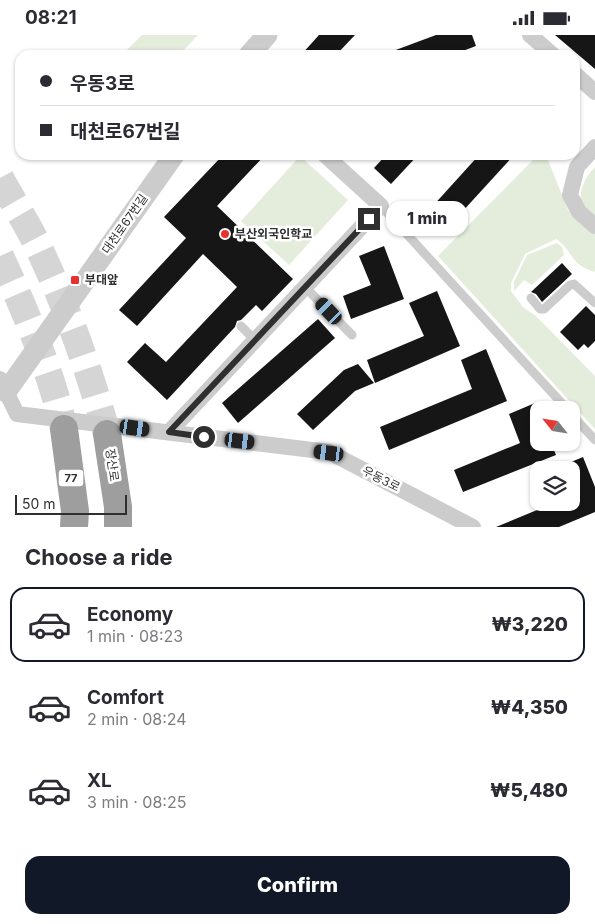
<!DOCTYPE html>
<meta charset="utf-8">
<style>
body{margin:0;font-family:Inter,"Noto Sans KR",sans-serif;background:#f7f7f7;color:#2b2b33;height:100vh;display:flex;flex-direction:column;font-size:19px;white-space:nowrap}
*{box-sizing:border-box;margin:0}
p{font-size:16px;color:#7c7c81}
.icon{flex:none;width:28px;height:28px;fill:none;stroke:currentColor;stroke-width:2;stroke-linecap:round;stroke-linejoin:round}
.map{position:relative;height:492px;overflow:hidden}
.drawer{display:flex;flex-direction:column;background:#fff;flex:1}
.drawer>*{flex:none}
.banner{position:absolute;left:15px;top:15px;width:565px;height:110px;border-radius:15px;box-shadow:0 1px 4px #0004;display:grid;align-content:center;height:110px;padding:0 25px;background:#fff}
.needle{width:32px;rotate:300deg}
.controls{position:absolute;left:530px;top:366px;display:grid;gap:10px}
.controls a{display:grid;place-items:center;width:50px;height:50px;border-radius:10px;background:#fff;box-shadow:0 1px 4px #0004;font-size:25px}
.scale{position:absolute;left:15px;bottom:12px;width:112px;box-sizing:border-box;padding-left:5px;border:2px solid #2f2f2f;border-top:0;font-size:14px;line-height:18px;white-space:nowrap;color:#2f2f2f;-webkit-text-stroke:4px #fff;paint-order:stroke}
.end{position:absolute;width:22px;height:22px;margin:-11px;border:6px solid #2f2f2f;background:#fff;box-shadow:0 0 0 2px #fff}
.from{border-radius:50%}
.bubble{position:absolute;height:35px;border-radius:15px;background:#fff;box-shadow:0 1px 4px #0004;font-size:16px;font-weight:800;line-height:35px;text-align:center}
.car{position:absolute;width:15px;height:30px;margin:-15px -8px;border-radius:6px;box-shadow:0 0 4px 1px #0007;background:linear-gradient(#222 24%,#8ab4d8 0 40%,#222 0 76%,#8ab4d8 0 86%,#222 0)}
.banner b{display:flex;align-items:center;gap:18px;height:48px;font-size:19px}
.banner b+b{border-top:1px solid #e1e1e2}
.banner i{width:12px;height:12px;background:#2b2b33}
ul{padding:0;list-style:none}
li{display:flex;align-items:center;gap:15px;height:75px;margin:0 10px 8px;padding:0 15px;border:2px solid transparent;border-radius:15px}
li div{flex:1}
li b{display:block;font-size:19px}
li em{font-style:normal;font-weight:800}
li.active{border-color:#111827}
li>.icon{width:45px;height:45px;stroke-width:1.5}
h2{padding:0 25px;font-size:22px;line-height:60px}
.button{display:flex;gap:10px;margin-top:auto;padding:10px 25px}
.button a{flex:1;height:58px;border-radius:15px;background:#111827;color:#fff;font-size:20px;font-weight:800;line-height:58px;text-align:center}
.status{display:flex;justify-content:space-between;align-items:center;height:35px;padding:0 25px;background:#fff;direction:ltr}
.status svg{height:14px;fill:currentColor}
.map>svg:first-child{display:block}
.green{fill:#e4ecdc}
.building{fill:#161616}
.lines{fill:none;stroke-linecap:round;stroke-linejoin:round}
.trunk-tunnel{stroke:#d5d5d5;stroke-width:28;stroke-dasharray:28 14;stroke-linecap:butt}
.service{stroke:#ccc;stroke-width:9}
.minor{stroke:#ccc;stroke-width:16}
.tertiary{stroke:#ccc;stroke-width:21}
.trunk{stroke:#9e9e9e;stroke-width:28}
.route{stroke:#2f2f2f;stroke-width:6}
.poi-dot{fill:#e7312f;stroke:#fff;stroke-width:2}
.labels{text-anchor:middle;stroke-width:5;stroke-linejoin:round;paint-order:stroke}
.shield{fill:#fff;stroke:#6d6d6d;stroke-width:1}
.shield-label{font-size:11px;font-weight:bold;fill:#2f2f2f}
.street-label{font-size:12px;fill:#2f2f2f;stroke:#fff}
.poi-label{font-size:12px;font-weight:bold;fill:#2f2f2f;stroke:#fff;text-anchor:start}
</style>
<div class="status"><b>08:21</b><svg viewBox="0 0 49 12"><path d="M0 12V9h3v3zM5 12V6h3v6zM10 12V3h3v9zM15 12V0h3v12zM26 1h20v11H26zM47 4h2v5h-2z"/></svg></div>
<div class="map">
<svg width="595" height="492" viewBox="0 0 595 492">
<rect width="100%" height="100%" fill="#fff"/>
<!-- green -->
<g class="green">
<path d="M142,0H198L179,20H126L124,18Z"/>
<path d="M538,120H546L568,175L595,199V237C568,229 575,217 556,204L525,219L511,248V256L523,272L536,281L595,341V394L438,221Z"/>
<path d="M300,121L348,165L289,230L241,186Z"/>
<path d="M595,132V186C591,181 584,175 582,170C578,156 585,142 595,132Z"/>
<path d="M557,208L562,212L564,220L532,250L524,245L514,256V247L527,220Z"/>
</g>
<!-- building -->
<g class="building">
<path d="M319,0H355L336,20H301Z"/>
<path d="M436,0H472L476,11L452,20H386L385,19Z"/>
<path d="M555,0H595V34Z"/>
<path d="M223,120H265L217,171L293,244L262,276L256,270L241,285L237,286L235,292L167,365L127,327L145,308L166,327L237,252L203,219L137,291L119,275L186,203L164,182Z"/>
<path d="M386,120H418L391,149L374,133Z"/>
<path d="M479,120H514L440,201L421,184Z"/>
<path d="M384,211L404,264L351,284L343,261L371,250L359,221Z"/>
<path d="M562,228L572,239L542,267L536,259L531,257Z"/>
<path d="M437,256L460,311L375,348L367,325L424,301L409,268Z"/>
<path d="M586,271L595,280V306L588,313L584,309L578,315L560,297Z"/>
<path d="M318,284L335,303L238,388L222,368Z"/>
<path d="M486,314L507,366L389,415L380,392L472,354L461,325Z"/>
<path d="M358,329L374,348L355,356L313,395L297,379L344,335Z"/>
<path d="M535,368L539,377V408H551L556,420L463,457L454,435L520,408L509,379Z"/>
<path d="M583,422L595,452V477L559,492H496L554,468H571V427Z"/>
</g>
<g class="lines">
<!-- trunk-tunnel -->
<g class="trunk-tunnel">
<path d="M0,143C12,165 26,187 37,209C66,270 89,334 107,399"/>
<path d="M0,221C25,275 51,336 64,394"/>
</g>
<!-- service -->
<g class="service">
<path d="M381,171L568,375"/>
<path d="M305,252L352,300"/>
<path d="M531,263L540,274H544L570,250L574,249L595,268"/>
<path d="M241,291L255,305"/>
<path d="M571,379L595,405"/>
</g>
<!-- minor -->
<g class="minor">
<path d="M530,0L553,20"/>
<path d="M575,39L595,57"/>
<path d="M595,112L577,132L570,160L579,177L595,191"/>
<path d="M0,344L17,379L329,417L473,492"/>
<path d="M169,397L381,171L325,120"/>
</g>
<!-- tertiary -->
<g class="tertiary">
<path d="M249,20L267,0"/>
<path d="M6,357L174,120"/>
</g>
<!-- trunk -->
<g class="trunk">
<path d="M64,394L75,476L74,492"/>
<path d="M107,399L118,472V492"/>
</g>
</g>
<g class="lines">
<!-- route -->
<path class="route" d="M204,402L169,397L369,184"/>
</g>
<!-- markers -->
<g class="poi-dot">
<circle cx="225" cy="199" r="5"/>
<rect x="70" y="240" width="10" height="10" rx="2.5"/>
</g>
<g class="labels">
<!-- shield labels -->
<rect class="shield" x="58.5" y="434.5" width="25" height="17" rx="4"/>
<g class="shield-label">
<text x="71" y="447">77</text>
</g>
<!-- street labels -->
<g class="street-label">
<text transform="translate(125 189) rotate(-55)" y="4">대천로67번길</text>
<text transform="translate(112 430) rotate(82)" y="4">장산로</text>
<text transform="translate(381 444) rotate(27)" y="4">우동3로</text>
</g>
<!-- poi labels -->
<g class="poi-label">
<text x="235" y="203">부산외국인학교</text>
<text x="85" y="249">부대앞</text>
</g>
</g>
</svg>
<div class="controls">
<a><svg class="needle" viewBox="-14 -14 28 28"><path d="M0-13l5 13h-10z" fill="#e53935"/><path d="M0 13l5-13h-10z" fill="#7c7c81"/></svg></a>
<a><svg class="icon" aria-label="layers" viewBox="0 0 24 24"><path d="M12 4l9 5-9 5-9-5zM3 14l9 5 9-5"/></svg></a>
</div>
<div class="scale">50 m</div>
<i class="end from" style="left:204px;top:402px"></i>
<i class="end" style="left:369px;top:184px"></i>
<div class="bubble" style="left:386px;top:166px;width:82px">1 min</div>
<i class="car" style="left:329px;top:276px;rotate:316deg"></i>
<i class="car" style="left:135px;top:393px;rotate:98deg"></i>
<i class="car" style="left:240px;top:406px;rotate:97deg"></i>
<i class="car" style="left:329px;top:418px;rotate:277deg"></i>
<div class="banner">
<b><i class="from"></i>우동3로</b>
<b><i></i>대천로67번길</b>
</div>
</div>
<section class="drawer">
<h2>Choose a ride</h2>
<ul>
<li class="active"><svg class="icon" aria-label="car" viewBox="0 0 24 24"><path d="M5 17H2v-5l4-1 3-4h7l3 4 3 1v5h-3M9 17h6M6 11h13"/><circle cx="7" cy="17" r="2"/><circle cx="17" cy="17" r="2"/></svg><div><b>Economy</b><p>1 min · 08:23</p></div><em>₩3,220</em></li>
<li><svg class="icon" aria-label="car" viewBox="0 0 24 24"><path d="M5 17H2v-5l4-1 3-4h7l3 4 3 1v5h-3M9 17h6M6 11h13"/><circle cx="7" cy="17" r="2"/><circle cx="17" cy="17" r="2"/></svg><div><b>Comfort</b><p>2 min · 08:24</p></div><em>₩4,350</em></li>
<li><svg class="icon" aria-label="car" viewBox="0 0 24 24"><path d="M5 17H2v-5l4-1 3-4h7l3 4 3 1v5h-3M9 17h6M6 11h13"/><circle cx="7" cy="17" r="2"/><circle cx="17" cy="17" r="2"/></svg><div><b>XL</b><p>3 min · 08:25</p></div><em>₩5,480</em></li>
</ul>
<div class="button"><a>Confirm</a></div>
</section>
